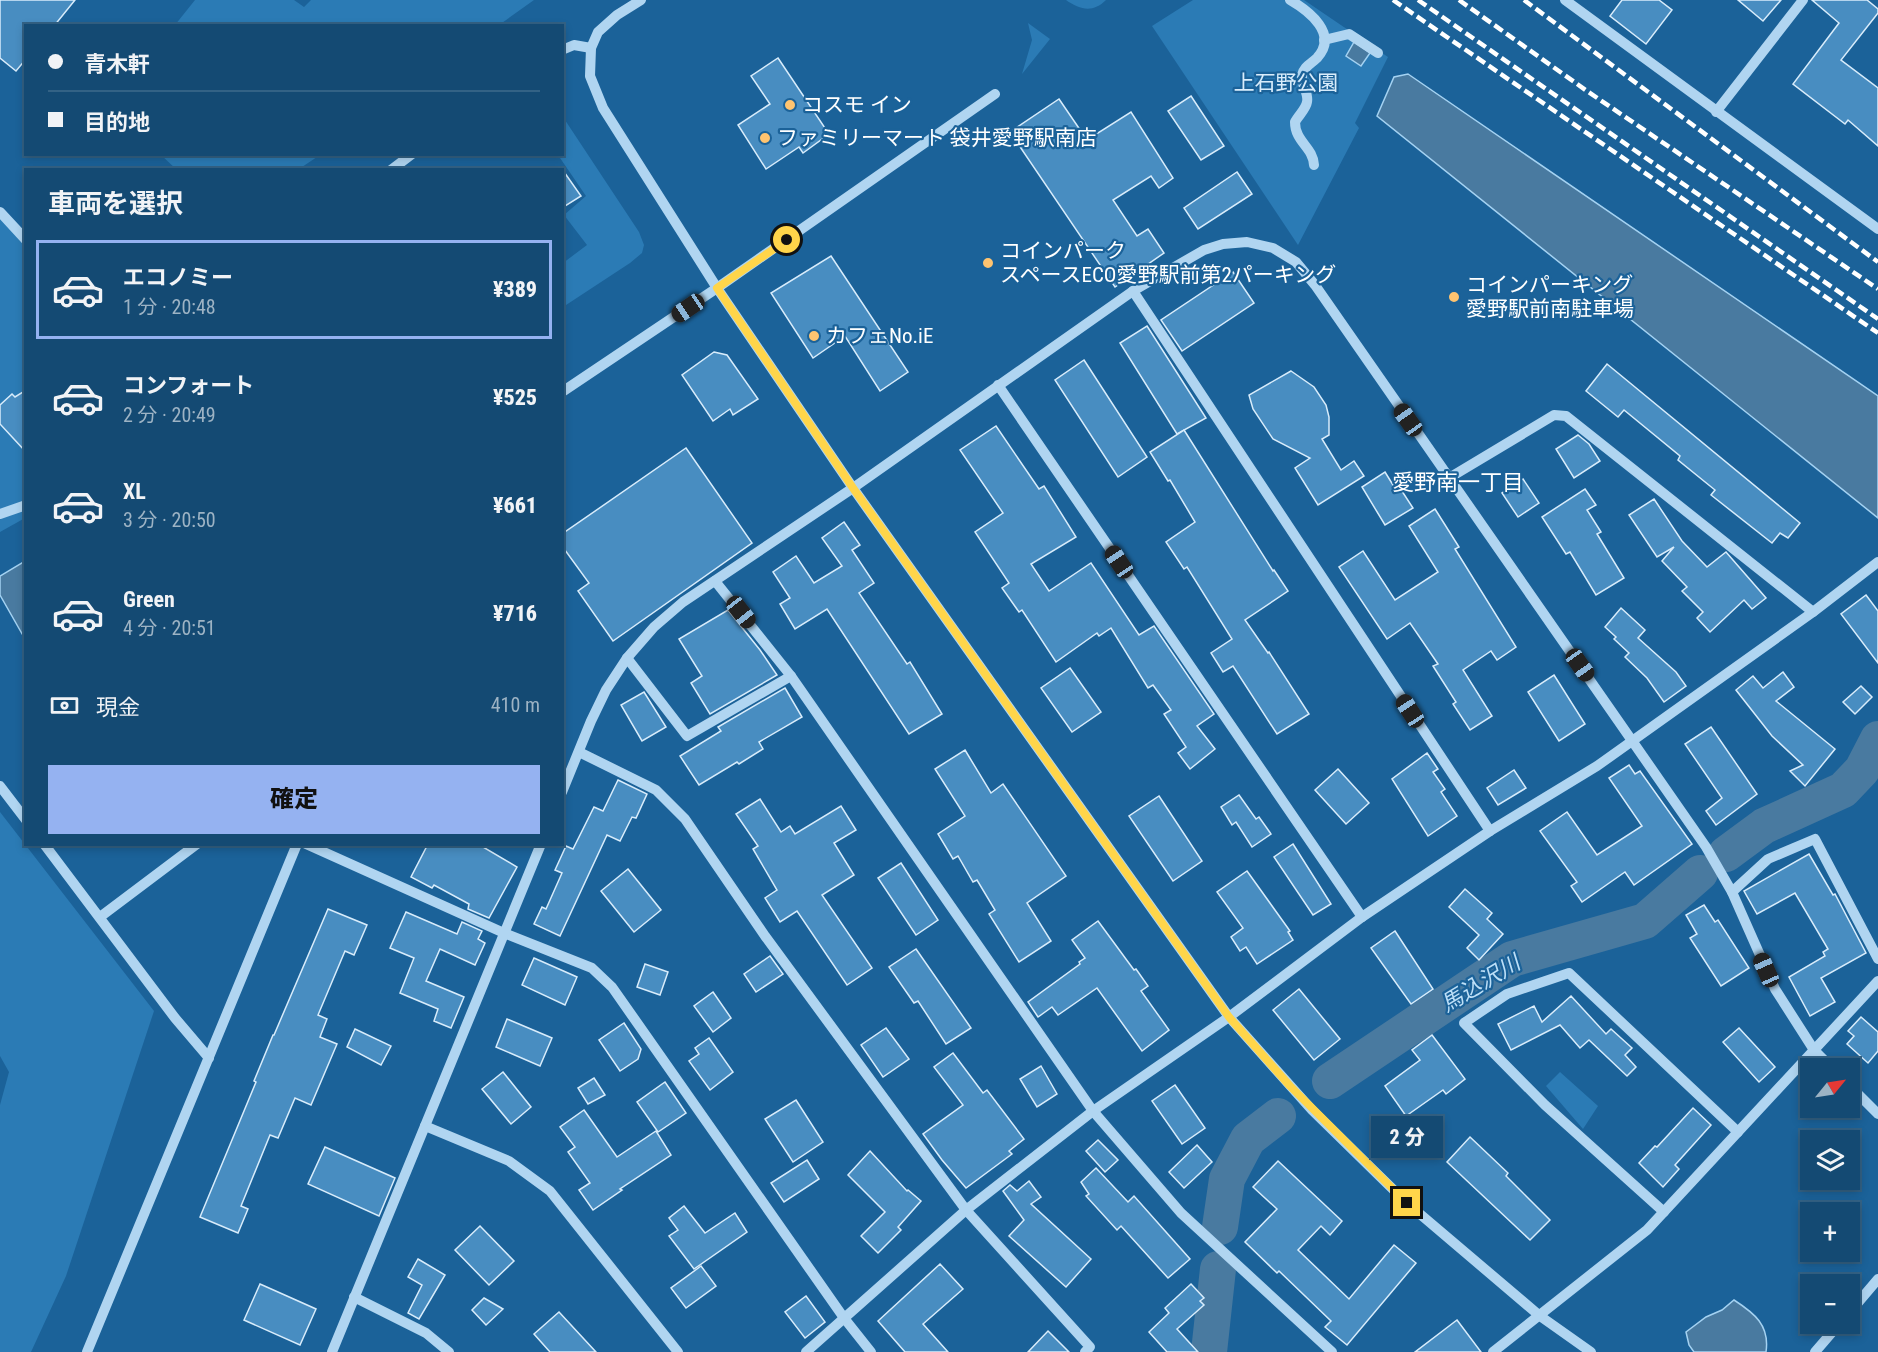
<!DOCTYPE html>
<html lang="ja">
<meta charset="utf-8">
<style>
body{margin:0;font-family:"Roboto Condensed","Noto Sans JP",sans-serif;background:#21547b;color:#f1f3f6;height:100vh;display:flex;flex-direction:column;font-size:22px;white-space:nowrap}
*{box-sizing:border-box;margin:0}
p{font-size:20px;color:#9db3c4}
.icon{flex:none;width:33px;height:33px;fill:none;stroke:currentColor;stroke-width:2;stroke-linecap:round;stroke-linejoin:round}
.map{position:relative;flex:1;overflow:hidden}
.side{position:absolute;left:24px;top:168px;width:540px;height:678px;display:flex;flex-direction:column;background:#144a73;border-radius:0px;box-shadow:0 3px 9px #0003,0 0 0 2px #336285}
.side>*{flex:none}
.guide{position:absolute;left:24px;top:24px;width:540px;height:132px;border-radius:0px;box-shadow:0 3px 9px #0003,0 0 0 2px #336285;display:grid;align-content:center;height:132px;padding:0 24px;background:#144a73}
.needle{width:39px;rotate:60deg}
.buttons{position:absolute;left:1800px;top:1058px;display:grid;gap:12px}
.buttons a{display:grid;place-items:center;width:60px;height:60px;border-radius:0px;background:#144a73;box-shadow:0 3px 9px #0003,0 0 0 2px #336285;font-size:30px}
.end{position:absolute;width:27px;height:27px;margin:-14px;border:8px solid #ffd54a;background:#111;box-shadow:0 0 0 3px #111}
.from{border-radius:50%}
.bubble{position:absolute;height:42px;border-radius:0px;background:#144a73;box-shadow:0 3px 9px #0003,0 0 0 2px #336285;font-size:20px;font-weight:800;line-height:42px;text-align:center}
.car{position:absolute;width:18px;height:36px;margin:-18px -9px;border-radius:8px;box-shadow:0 0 4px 2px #0007;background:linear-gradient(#222 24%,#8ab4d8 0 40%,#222 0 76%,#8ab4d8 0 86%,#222 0)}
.guide b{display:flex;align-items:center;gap:21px;height:57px;font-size:22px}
.guide b+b{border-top:2px solid #336285}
.guide i{width:15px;height:15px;background:#f1f3f6}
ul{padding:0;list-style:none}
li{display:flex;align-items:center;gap:18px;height:99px;margin:0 12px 9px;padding:0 12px;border:3px solid transparent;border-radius:0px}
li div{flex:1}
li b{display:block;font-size:22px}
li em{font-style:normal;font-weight:800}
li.selected{border-color:#95b2f1}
li>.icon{width:54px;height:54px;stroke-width:1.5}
h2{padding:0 24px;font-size:27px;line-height:72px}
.pay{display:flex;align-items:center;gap:15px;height:66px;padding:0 24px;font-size:22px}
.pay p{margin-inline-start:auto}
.action{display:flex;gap:12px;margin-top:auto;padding:12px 24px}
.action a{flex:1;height:69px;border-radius:0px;background:#95b2f1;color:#111;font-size:24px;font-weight:800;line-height:69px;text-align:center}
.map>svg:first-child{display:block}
.green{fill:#2b7bb5}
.water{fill:#497aa0;stroke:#a4d2f2;stroke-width:1.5}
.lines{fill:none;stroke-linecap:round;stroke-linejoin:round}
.river{stroke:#497aa0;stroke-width:36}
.building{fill:#488dc1;stroke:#d8ecfb;stroke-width:1.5}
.minor{stroke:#b0d5f1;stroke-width:10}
.rail{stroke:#fff;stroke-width:4.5;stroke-dasharray:10 4.5;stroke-linecap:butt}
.route{stroke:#ffd54a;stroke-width:8}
.poi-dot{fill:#ffc470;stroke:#1b6299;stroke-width:2}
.labels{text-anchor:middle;stroke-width:4.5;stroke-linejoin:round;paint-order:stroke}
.park-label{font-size:21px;fill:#d8ecfb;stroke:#1b6299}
.poi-label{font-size:21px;fill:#fff;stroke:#1b6299;text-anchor:start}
.neighbourhood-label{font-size:22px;fill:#fff;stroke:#1b6299}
.water-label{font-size:22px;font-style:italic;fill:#bddff7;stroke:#1b6299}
</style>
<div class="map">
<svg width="1878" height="1352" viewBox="0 0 1878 1352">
<rect width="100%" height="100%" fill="#1b6299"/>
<!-- green -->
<g class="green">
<path d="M195,0H294L304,7L311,0H534L499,25H175Z"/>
<path d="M1066,0H1106C1093,13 1080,10 1066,0Z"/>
<path d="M1193,0H1304L1388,57L1355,123L1359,128L1298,245L1152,26Z"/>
<path d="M1028,23L1050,39L1022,74L1032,40Z"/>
<path d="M563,117L639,232L644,245L642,253L630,263L563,307V263L587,245L564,215L586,196L558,155L562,154Z"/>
<path d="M161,155H320L299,169H176Z"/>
<path d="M0,217L26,243L25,518L0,532Z"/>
<path d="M0,812L154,1011L66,1276L31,1352H0V1105L9,1072L0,1056Z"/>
<path d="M1560,1072L1598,1106L1583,1129L1546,1086Z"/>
</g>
<!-- water -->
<g class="water">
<path d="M1354,42L1370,53L1361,66L1346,56Z"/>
<path d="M1408,74L1878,396V518L1377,116L1394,77Z"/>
<path d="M25,561V639L0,595V576Z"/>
<path d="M1734,1300C1754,1313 1770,1325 1766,1352H1694L1689,1345L1686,1332L1706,1317L1722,1310Z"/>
</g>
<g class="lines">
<!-- river -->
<g class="river">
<path d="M1726,854L1764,826L1843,790L1862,770L1878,739"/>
<path d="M1330,1081L1512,959L1645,921L1700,873"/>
<path d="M1220,1227L1227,1179L1248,1139L1278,1116"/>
<path d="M1209,1352L1218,1269"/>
</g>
</g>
<!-- building -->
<g class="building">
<path d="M0,0H75L54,26H26V59L16,71L0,58Z"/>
<path d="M1622,0H1659L1672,10L1646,44L1610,16Z"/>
<path d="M1738,0H1781L1763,21Z"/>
<path d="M1812,0H1867L1878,9V13L1841,60L1878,88V146L1848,120L1845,124L1793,84L1839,23Z"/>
<path d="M778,58L829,134L803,153L799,147L766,169L738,125L770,104L751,76Z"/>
<path d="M1191,96L1224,146L1201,160L1168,111Z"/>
<path d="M1059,99L1087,140L1131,112L1173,178L1159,188L1151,176L1113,200L1137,236L1148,229L1164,253L1115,287L1010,132Z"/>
<path d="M562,169L581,196L562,208Z"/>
<path d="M1237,172L1252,194L1198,229L1184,208Z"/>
<path d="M831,256L908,372L880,391L845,336L813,358L771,293Z"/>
<path d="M1233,272L1254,303L1182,351L1161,320Z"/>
<path d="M1147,326L1206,418L1177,434L1120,343Z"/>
<path d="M714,352L727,355L758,399L733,415L730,409L713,421L682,375Z"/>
<path d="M1084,360L1147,457L1118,477L1055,380Z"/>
<path d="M1607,364L1800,523L1788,538L1780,533L1772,543L1711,495L1715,490L1678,460L1680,456L1624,410L1618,417L1586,391Z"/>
<path d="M1291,371L1314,387L1326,405L1329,417V435L1322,439L1341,470L1354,461L1364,476L1318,505L1295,468L1310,458L1273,439L1253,409L1249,395Z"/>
<path d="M26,390V452L0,424V405L12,394L15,397Z"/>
<path d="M996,426L1039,489L1044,486L1076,537L1031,564L1049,591L1091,563L1139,635L1154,626L1214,714L1197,726L1215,749L1190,769L1178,753L1186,747L1164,714L1171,710L1153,685L1148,688L1111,628L1099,636L1097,633L1056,662L1022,610L1019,612L1002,588L1009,583L975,532L1003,513L960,450Z"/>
<path d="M1184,430L1273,571L1274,570L1288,591L1245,620L1268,653L1269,652L1309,714L1277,734L1233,666L1223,672L1211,653L1232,639L1187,567L1184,569L1166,542L1195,522L1170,480L1168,481L1150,452Z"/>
<path d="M1578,435L1589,444L1600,461L1574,478L1556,449Z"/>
<path d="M686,448L752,543L613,641L578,591L589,583L562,546V534Z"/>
<path d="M1385,472L1393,485L1396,482L1413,508L1385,525L1362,487Z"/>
<path d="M1523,479L1539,503L1518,517L1502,493Z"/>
<path d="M1585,489L1596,505L1587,510L1601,532L1597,534L1624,578L1596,595L1570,552L1566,554L1542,517Z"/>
<path d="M1654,499L1682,541L1707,567L1726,552L1766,598L1752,609L1744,600L1710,632L1697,618L1703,612L1682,591L1687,587L1662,561L1674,547L1657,557L1629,515Z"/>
<path d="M1435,509L1459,547L1455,549L1516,647L1497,660L1491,651L1463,670L1492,716L1470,730L1453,704L1456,702L1433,666L1438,664L1410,623L1387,639L1339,567L1363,551L1395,600L1438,572L1409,526Z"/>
<path d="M844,522L860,545L852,550L874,583L859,593L907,664L910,662L942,714L909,734L827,609L795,629L780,604L790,598L773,572L796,556L814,583L842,566L822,538Z"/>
<path d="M1866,595L1878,611V663L1841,614Z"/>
<path d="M1621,608L1645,630L1638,638L1676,672L1686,686L1664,702L1647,678L1625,657L1629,653L1614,639L1616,637L1605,627Z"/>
<path d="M728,610L760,650L777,675L710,714L691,683L702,676L679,639Z"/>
<path d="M1070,668L1101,712L1072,732L1041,688Z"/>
<path d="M1783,672L1794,687L1776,701L1835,749L1805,786L1790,771L1803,765L1772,736L1736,690L1753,676L1763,688Z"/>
<path d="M1554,675L1585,724L1559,741L1528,692Z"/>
<path d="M1861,686L1872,697L1855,714L1843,702Z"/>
<path d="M785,688L802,717L759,742L763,749L739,764L737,762L699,785L680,756L721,731L718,727Z"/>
<path d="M644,692L666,727L642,741L621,705Z"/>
<path d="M1711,727L1757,794L1716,825L1706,811L1722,798L1685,744Z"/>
<path d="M965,750L991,793L1003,784L1066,876L1027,903L1051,941L1019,962L989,914L995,910L977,880L973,882L958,856L953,859L938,834L965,816L935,769Z"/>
<path d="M1427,753L1438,769L1433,772L1445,789L1441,792L1457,816L1428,836L1392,779Z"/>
<path d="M1629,765L1635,774L1640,771L1692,844L1634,885L1625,872L1582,902L1571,886L1577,882L1540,831L1567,812L1597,855L1642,826L1609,778Z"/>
<path d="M1338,769L1369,803L1346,824L1315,790Z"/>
<path d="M1514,770L1526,788L1498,805L1487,788Z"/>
<path d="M618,780L647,794L636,818L632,817L620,841L607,835L560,936L534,924L542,907L546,909L562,873L555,870L566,846L573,849L594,807L603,811Z"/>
<path d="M1239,795L1256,819L1259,817L1271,834L1252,847L1236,822L1232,825L1221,807Z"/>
<path d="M1159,796L1202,861L1173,881L1129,816Z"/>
<path d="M760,799L781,832L790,826L795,834L841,806L856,830L834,843L854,875L822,895L872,968L847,985L797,911L780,922L765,898L777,890L753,849L758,846L736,814Z"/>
<path d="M428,844H478L517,867L489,918L468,909L469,904L434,885L432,888L411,877Z"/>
<path d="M1293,844L1331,904L1313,915L1274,857Z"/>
<path d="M1809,854L1833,895L1835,894L1866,953L1821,978L1835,1002L1810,1016L1789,977L1825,956L1823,952L1828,949L1795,893L1757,914L1744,891Z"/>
<path d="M901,863L938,920L916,935L878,878Z"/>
<path d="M628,869L661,910L634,932L601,891Z"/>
<path d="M1247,871L1290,931L1288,932L1293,940L1257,964L1246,947L1240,951L1231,937L1243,928L1217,892Z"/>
<path d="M1465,889L1492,913L1487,919L1503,934L1479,960L1467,948L1479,935L1449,907Z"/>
<path d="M1704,905L1715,922L1718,920L1749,968L1721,986L1690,938L1697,934L1686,915Z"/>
<path d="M328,909L367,925L354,955L345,951L318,1015L327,1019L320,1037L337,1044L311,1105L295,1098L278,1138L270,1135L241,1206L248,1209L238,1233L200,1217L256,1082L254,1081L273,1035H274Z"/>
<path d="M406,912L457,934L462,922L482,931L478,939L485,943L475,965L440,949L426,981L464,997L451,1028L434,1021L438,1009L400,993L414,958L390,948Z"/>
<path d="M1098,921L1134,970L1136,969L1148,986L1141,991L1169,1030L1142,1051L1097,988L1058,1015L1052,1007L1038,1017L1028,1002L1080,964L1079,962L1085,958L1072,940Z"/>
<path d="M1395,931L1433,989L1411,1004L1371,948Z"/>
<path d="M916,949L971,1028L946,1044L918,1001L914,1003L889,967Z"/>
<path d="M770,956L783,974L756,992L744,974Z"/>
<path d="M534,958L577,977L565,1005L522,985Z"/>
<path d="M645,964L668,972L660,995L637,987Z"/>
<path d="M1299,989L1340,1039L1314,1060L1273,1010Z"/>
<path d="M713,992L731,1018L713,1032L694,1006Z"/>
<path d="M1571,996L1606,1034L1611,1029L1632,1048L1625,1055L1636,1067L1627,1076L1589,1040L1580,1048L1560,1025L1511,1050L1498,1024L1534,1006L1542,1022Z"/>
<path d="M1861,1017L1878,1032V1051L1868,1063L1847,1044L1854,1036L1848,1031Z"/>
<path d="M507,1019L552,1038L540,1066L496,1047Z"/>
<path d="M624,1023L641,1049L638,1059L620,1071L599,1040Z"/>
<path d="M886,1028L909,1059L883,1077L861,1045Z"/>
<path d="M1739,1028L1775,1067L1759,1082L1723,1042Z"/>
<path d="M355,1029L391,1046L381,1065L347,1047Z"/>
<path d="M1432,1035L1465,1079L1446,1094L1443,1090L1406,1116L1385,1086L1420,1060L1412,1050Z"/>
<path d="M709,1038L733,1072L710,1090L689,1061L699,1054L695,1048Z"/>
<path d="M953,1053L983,1093L987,1090L1024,1139L1009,1151L1012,1154L966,1188L942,1160L923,1134L963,1105L934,1067Z"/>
<path d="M1041,1066L1057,1094L1037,1107L1020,1079Z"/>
<path d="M503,1072L531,1107L511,1124L482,1089Z"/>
<path d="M594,1078L605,1095L588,1104L578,1088Z"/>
<path d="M665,1082L686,1113L658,1132L637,1102Z"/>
<path d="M1175,1085L1205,1128L1182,1144L1152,1101Z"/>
<path d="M796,1100L823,1142L793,1162L765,1119Z"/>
<path d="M1693,1108L1711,1125L1675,1165L1679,1169L1663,1187L1639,1163L1655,1146L1657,1147Z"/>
<path d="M584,1110L617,1157L656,1131L671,1155L620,1189L622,1190L593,1210L579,1190L590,1183L568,1152L575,1147L560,1127Z"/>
<path d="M1470,1137L1508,1173L1506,1176L1550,1220L1530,1240L1447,1162Z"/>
<path d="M1098,1140L1118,1160L1105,1172L1086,1151Z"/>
<path d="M1197,1145L1212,1162L1184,1188L1169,1172Z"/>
<path d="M325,1147L395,1178L379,1216L308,1184Z"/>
<path d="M870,1151L907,1191L908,1190L921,1201L898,1227L901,1230L878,1253L861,1236L885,1212L848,1175Z"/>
<path d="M807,1160L819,1179L784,1202L771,1183Z"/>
<path d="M1278,1161L1342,1221L1330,1235L1321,1226L1298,1250L1349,1299L1394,1245L1416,1263L1347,1345L1325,1327L1331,1321L1279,1271L1277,1273L1245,1242L1277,1209L1253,1187Z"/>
<path d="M1096,1168L1128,1202L1134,1196L1190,1259L1168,1278L1121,1226L1117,1230L1086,1196L1089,1194L1081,1182Z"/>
<path d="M1029,1181L1041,1197L1031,1204L1091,1259L1066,1287L1009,1236L1024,1220L1003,1191L1010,1185L1017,1191Z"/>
<path d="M684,1206L705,1233L735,1213L747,1232L694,1269L669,1236L678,1230L669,1218Z"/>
<path d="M480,1226L514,1261L489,1285L455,1250Z"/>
<path d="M418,1259L445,1275L419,1319L408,1313L422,1285L408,1277Z"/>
<path d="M940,1264L963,1289L923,1324L948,1352H905L878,1321Z"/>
<path d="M701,1266L716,1286L686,1308L671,1288Z"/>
<path d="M260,1284L316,1309L300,1345L244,1320Z"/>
<path d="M1191,1284L1204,1298L1200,1301L1204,1305L1177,1329L1198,1352H1167L1149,1332L1169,1313L1165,1308Z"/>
<path d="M806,1296L825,1322L805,1338L785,1312Z"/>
<path d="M484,1298L503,1309L486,1325L472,1310Z"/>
<path d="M559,1312L596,1352H550L534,1334Z"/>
<path d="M1457,1320L1481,1352H1415Z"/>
<path d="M1048,1331L1069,1352H1028Z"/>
</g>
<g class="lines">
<!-- minor -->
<g class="minor">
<path d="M641,0L617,15L598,32L591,48L590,76L603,108L717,288L853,488L1229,1017L1312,1110L1407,1203L1540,1316L1591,1352"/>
<path d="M1290,0C1309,11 1339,34 1317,58C1311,64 1304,66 1302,75C1301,85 1309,93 1307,102C1306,109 1298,116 1295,122C1295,142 1313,147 1314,165"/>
<path d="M1565,0L1878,229"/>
<path d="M1324,40L1349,34L1378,53"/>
<path d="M562,50L574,45L591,48"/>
<path d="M1716,112L1803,0"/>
<path d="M391,170L412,154"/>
<path d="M0,212L26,240"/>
<path d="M1133,291L1490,831"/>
<path d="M998,385L1362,917"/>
<path d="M562,392L717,288L995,94"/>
<path d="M0,514L26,505"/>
<path d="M715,581L791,676L1093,1111L1181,1213L1332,1352"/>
<path d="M1813,612L1878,562"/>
<path d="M627,658L687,736L791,676"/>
<path d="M579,752L656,790L685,819L765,936L966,1210L1090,1347L1085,1352"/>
<path d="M0,786L26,820"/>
<path d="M562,792L591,721L606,690L627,658L654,627L683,602L853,488L1133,291L1204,250L1223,244L1247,242L1273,248L1296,262L1315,285L1706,847L1732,892L1775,989L1814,1050L1832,1068"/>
<path d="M44,844L175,1018L209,1058"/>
<path d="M306,844L504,933L592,968L612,987L844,1318L871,1352"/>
<path d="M1732,892L1768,859L1815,839L1878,959"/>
<path d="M100,917L197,844"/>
<path d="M1850,1086L1878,1114"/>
<path d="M425,1126L509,1161L550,1191L678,1352"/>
<path d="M1664,1212L1545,1105L1464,1023L1507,994L1569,973L1738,1132"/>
<path d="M354,1297L426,1333L449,1352"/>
<path d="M1850,1312L1878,1279"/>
<path d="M87,1352L297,844"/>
<path d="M332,1352L541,844"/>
<path d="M806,1352L966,1210L1093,1111L1229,1017L1362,917L1490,831L1597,766L1813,612L1566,416L1554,415L1449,478"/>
<path d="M1493,1352L1647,1230L1878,981"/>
<path d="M1815,1352L1840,1323"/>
</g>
<!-- rail -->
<g class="rail">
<path d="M1393,0L1878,333"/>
<path d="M1418,0L1878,319"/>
<path d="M1459,0L1587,91L1878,289"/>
<path d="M1524,0L1878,262"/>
</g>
</g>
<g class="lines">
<!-- route -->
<path class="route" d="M787,240L717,288L853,488L1229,1017L1290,1086L1407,1203"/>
</g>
<!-- markers -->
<g class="poi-dot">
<circle cx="790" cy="105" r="6"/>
<circle cx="765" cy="138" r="6"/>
<circle cx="988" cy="263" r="6"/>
<circle cx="1454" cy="297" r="6"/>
<circle cx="814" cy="336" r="6"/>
</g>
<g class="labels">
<!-- park labels -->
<g class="park-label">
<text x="1286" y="90">上石野公園</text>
</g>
<!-- poi labels -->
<g class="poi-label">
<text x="802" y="112">コスモ イン</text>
<text x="777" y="145">ファミリーマート 袋井愛野駅南店</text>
<text x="1000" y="258">コインパーク<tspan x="1000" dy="24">スペースECO愛野駅前第2パーキング</tspan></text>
<text x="1466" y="292">コインパーキング<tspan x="1466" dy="24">愛野駅前南駐車場</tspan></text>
<text x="826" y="343">カフェNo.iE</text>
</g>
<!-- neighbourhood labels -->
<g class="neighbourhood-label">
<text x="1458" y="490">愛野南一丁目</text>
</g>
<!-- water labels -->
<g class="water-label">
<text transform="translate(1480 983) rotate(-31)" y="8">馬込沢川</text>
</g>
</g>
</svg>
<div class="buttons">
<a><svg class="needle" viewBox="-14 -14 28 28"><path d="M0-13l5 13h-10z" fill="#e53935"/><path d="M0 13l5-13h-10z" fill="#9db3c4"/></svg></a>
<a><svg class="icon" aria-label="layers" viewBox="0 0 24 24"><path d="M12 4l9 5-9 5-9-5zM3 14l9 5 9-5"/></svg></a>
<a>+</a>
<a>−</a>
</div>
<i class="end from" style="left:787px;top:240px"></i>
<i class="end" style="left:1407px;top:1203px"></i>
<div class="bubble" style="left:1371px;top:1116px;width:72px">2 分</div>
<i class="car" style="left:688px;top:308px;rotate:236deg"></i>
<i class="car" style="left:1408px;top:420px;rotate:325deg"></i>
<i class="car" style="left:1119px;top:562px;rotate:326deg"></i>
<i class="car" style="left:741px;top:612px;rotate:142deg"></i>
<i class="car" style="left:1580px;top:665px;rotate:145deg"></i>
<i class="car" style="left:1410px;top:711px;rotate:327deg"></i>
<i class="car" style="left:1766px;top:970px;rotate:336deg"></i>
<div class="guide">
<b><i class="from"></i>青木軒</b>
<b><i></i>目的地</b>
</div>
<section class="side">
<h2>車両を選択</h2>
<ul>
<li class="selected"><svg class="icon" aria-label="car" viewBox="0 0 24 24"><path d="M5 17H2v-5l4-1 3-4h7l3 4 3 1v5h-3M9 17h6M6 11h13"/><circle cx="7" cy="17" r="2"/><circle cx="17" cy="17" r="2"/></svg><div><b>エコノミー</b><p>1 分 · 20:48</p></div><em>¥389</em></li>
<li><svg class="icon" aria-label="car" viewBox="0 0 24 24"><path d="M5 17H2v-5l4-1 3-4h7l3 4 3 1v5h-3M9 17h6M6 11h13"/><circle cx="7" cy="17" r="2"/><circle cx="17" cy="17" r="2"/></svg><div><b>コンフォート</b><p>2 分 · 20:49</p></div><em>¥525</em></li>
<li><svg class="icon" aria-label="car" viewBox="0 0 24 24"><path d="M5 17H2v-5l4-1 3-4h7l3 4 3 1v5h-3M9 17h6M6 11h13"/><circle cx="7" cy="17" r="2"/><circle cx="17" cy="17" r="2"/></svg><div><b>XL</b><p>3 分 · 20:50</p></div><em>¥661</em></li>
<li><svg class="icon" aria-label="car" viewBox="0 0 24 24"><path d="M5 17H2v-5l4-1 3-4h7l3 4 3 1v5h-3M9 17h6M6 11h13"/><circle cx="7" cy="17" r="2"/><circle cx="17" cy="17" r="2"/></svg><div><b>Green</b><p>4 分 · 20:51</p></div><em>¥716</em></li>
</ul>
<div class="pay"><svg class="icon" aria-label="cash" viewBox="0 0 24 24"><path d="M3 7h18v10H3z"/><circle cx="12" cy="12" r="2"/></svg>現金<p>410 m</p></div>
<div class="action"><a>確定</a></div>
</section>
</div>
